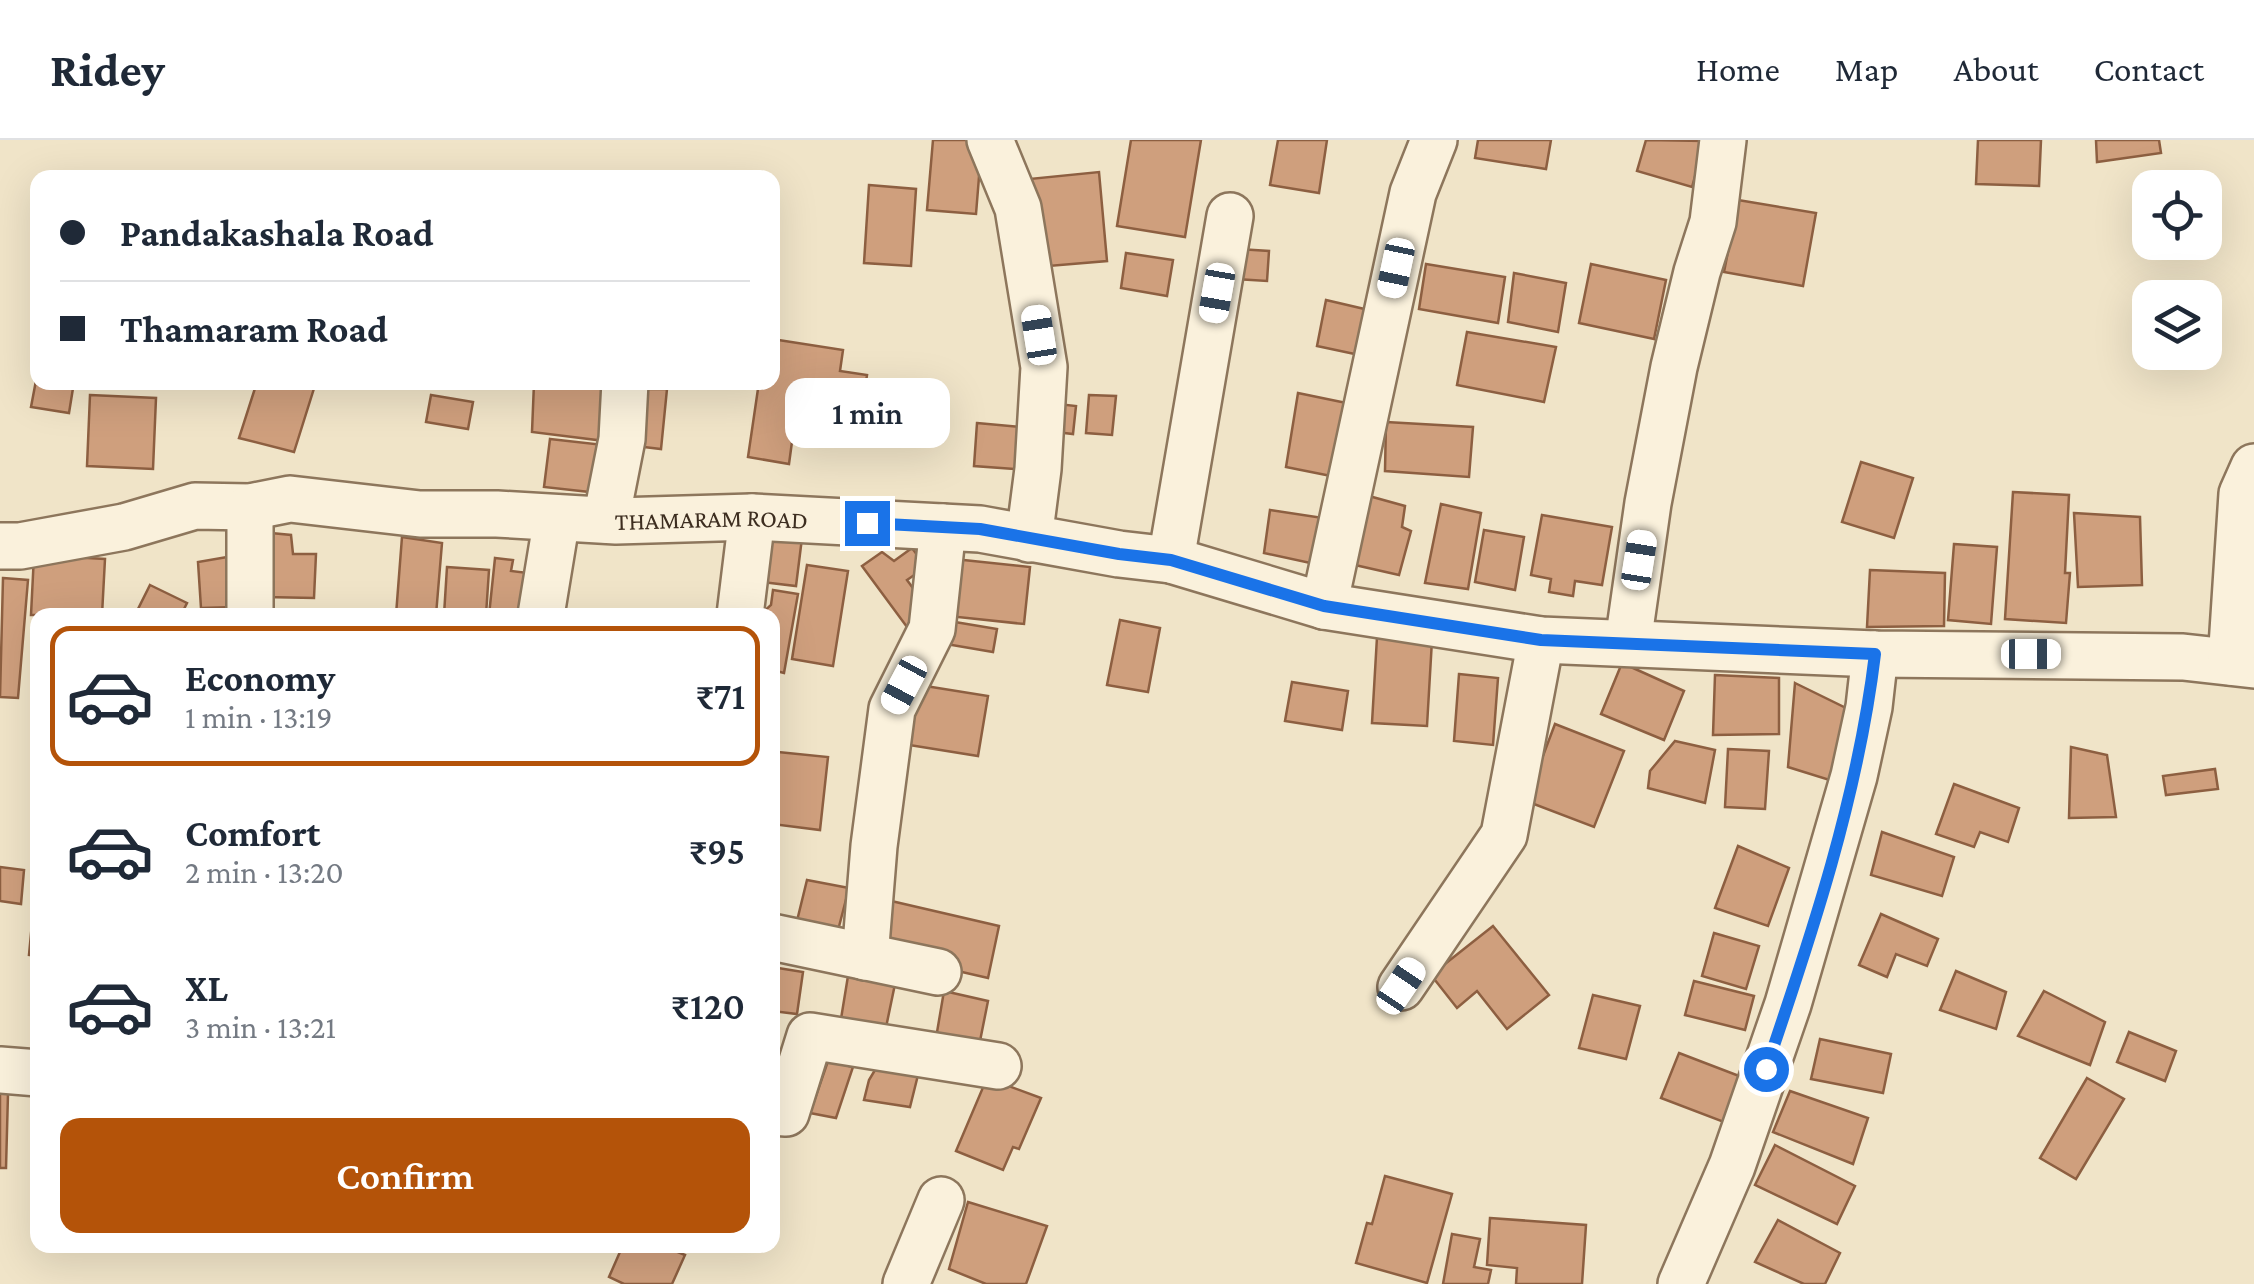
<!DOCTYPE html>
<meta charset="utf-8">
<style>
body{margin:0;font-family:"Crimson Pro",serif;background:#f2f2f3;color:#1f2937;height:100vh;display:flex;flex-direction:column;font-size:38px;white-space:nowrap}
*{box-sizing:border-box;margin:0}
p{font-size:32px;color:#747a83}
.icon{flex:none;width:55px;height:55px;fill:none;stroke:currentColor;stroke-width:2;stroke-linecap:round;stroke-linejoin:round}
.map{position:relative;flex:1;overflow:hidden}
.drawer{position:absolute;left:30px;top:468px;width:750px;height:645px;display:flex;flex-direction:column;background:#fff;border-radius:20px;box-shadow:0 10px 40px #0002}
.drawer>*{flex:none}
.top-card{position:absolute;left:30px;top:30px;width:750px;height:220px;border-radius:20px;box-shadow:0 10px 40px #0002;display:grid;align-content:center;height:220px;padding:0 30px;background:#fff}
.controls{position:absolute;left:2132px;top:30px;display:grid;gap:20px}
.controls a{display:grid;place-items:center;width:90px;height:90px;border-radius:20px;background:#fff;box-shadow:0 10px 40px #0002;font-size:50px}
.end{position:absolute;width:45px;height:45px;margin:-22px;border:12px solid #1a73e8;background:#fff;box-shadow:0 0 0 5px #fff}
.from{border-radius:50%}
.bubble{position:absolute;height:70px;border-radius:20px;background:#fff;box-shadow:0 10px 40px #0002;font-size:32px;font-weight:600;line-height:70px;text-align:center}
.car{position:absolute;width:30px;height:60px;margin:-30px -15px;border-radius:12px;box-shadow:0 0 8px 2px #0007;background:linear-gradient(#fff 24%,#345 0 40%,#fff 0 76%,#345 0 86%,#fff 0)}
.top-card b{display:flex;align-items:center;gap:35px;height:95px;font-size:38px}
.top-card b+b{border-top:2px solid #e0e1e3}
.top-card i{width:25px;height:25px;background:#1f2937}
ul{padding:18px 0 0;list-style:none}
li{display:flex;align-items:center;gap:30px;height:140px;margin:0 20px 15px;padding:0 10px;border:5px solid transparent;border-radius:20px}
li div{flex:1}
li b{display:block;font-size:38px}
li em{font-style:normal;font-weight:600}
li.on{border-color:#b45309}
li>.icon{width:90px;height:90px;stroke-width:1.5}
.primary-button{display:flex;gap:20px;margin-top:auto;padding:20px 30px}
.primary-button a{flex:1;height:115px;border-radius:20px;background:#b45309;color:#fff;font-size:40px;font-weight:600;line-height:115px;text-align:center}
header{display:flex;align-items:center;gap:60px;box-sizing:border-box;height:140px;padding:0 50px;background:#fff;border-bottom:2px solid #e0e1e3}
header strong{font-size:48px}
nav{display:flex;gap:55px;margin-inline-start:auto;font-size:35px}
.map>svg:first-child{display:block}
.building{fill:#cf9f7d;stroke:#8d5f41;stroke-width:2.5}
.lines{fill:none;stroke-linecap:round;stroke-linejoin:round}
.minor-casing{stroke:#8d765c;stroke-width:50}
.minor{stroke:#faf1dc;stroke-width:45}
.route{stroke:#1a73e8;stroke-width:12}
.labels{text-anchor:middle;stroke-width:8;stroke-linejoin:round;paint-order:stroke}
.street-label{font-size:25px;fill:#3d2e20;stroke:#f7eed8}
</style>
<header>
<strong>Ridey</strong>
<nav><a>Home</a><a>Map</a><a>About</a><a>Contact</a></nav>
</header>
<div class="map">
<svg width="2254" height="1144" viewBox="0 0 2254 1144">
<rect width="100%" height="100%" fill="#f0e4c8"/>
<!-- building -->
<g class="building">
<path d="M933,0H982L976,74L927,70Z"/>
<path d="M1131,0H1201L1185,97L1117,86Z"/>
<path d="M1278,0H1327L1319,53L1270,45Z"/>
<path d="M1478,0H1551L1546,29L1475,18Z"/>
<path d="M1646,0L1705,1L1692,47L1637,31Z"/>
<path d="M1978,0H2041L2039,46L1976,44Z"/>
<path d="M2096,0H2159L2161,13L2097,22Z"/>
<path d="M1099,32L1107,121L1037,127L1029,39Z"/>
<path d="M869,45L916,49L911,126L864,123Z"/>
<path d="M1738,60L1816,73L1803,146L1724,132Z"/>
<path d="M1238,109L1269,111L1267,141L1236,139Z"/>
<path d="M1126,113L1173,120L1167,156L1121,148Z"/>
<path d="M1426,124L1505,137L1498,183L1419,169Z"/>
<path d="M1591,124L1666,140L1654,199L1579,183Z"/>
<path d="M1514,133L1566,143L1558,192L1508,182Z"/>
<path d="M1326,160L1373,171L1364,216L1317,206Z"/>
<path d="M1467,192L1556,207L1544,262L1457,245Z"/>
<path d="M772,199L843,210L840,231L867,235L858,297L794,287L789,324L748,317L759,242H772Z"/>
<path d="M38,230V242H74L69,273L31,267Z"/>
<path d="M257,242H316L294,312L239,298Z"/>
<path d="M534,243L611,249L605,301L532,292Z"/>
<path d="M637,249H667L661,309L635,306Z"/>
<path d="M1298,253L1356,265L1341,338L1286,327Z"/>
<path d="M90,255L156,258L153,329L87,326Z"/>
<path d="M431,255L473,262L468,289L426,282Z"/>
<path d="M1089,255L1116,256L1112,295L1086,293Z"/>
<path d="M1049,263L1076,266L1073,294L1047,291Z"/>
<path d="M1386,282L1473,287L1469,337L1385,331Z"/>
<path d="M977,283L1032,288L1028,330L974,326Z"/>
<path d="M550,299L613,306L608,354L544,347Z"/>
<path d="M1861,322L1913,338L1894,398L1842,382Z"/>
<path d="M2013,352L2069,355L2065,433H2070L2066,483L2005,479Z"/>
<path d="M1369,356L1405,366L1402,387L1411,391L1399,435L1355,425Z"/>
<path d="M1441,364L1481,373L1468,449L1425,443Z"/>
<path d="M1270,370L1323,378L1315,424L1264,413Z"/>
<path d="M2074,373L2140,377L2142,445L2078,447Z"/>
<path d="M1542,375L1612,387L1602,445L1575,441L1573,456L1549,452L1551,439L1531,435Z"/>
<path d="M1484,390L1524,397L1515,450L1475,442Z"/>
<path d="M271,393L291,395L293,414H316L314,458L265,457Z"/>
<path d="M767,395L802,398L796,446L762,442Z"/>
<path d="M402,397L442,403L436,475H396Z"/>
<path d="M1954,404L1997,407L1991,484L1948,480Z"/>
<path d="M912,408L926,427L907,440L929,470L907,487L862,426L882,412L894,421Z"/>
<path d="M34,415L105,419L102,475H31Z"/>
<path d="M233,416L236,467L201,468L198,422Z"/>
<path d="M495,418L513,420L511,431L528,433L524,475H489Z"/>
<path d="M954,419L1030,427L1024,484L948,476Z"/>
<path d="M807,425L848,431L833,526L792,519Z"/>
<path d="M447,427L489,430L486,475H444Z"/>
<path d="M1870,430L1945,433L1944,486L1867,487Z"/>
<path d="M3,438L28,440L18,558L0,557Z"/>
<path d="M150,445L187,463L181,475H135Z"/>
<path d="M773,450L798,454L784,533L772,530V475H760L771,465Z"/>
<path d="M1120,480L1160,488L1148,552L1107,545Z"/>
<path d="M949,481L997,489L993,512L946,504Z"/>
<path d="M1377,497L1432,500L1427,586L1372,583Z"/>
<path d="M1622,523L1684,551L1664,600L1601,574Z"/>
<path d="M1459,534L1498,538L1493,605L1454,601Z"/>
<path d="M1715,535L1779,538V594L1713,595Z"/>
<path d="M1292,542L1348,551L1342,590L1285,581Z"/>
<path d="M1795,543L1856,573L1839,643L1788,627Z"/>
<path d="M913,544L988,556L978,616L903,604Z"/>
<path d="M1555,584L1624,611L1594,687L1526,661Z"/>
<path d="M1675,601L1715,610L1705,663L1648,648L1650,631Z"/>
<path d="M2071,607L2107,615L2116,677L2069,678Z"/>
<path d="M1728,609L1769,611L1765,669L1725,667Z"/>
<path d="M778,612L828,617L820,690L772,684Z"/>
<path d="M2215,629L2218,649L2166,655L2163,636Z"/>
<path d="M1954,644L2019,668L2008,702L1980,692L1974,707L1936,694Z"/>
<path d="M1882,692L1954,717L1942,756L1871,735Z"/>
<path d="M1738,706L1789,728L1768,786L1715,768Z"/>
<path d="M0,727L24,730L21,764L0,761Z"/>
<path d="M807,740L849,748L836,798L795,789Z"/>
<path d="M887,760L999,786L988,838L875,812Z"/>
<path d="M34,762L38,763V816L29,815Z"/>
<path d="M1881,774L1938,799L1927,826L1896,814L1887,837L1859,825Z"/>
<path d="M1493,786L1549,855L1507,889L1477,851L1457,868L1431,835Z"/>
<path d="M1714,793L1759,806L1746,849L1702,836Z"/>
<path d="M772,827L803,832L797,874L772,871Z"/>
<path d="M1956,831L2006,852L1996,889L1940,870Z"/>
<path d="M848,836L895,844L884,897L839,891Z"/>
<path d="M1694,841L1754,856L1745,890L1685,875Z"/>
<path d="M944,851L988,861L978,911L935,904Z"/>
<path d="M2044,851L2105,882L2090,925L2018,896Z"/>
<path d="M1593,855L1640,866L1626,919L1579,908Z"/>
<path d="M2129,892L2176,911L2165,941L2117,922Z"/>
<path d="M1820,899L1891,914L1883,953L1811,939Z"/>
<path d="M1679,913L1747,939L1729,984L1661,958Z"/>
<path d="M828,921L853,927L836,978L810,973Z"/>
<path d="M885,926L918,935L910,967L864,960L869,940L875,930Z"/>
<path d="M987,938L1041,958L1019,1009L1013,1007L1003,1030L956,1011Z"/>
<path d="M2087,938L2124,959L2076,1039L2040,1018Z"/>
<path d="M1790,951L1868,978L1853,1024L1773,992Z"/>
<path d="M0,953L8,954L6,1028H0Z"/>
<path d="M1775,1005L1855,1046L1837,1084L1755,1045Z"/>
<path d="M1385,1036L1452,1054L1427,1143L1356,1123L1367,1083L1372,1084Z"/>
<path d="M968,1062L1047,1086L1026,1144H986L949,1129Z"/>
<path d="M1490,1078L1586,1085L1582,1144H1516L1517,1128L1487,1125Z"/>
<path d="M1778,1080L1840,1113L1825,1144H1804L1755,1122Z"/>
<path d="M1452,1094L1480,1099L1474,1127L1491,1130L1488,1144H1443Z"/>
<path d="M623,1105H661L685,1115L672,1144H624L609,1137Z"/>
</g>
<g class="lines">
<defs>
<g id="minor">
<path d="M990,0L1018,68L1044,227L1038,329L1029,399"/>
<path d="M606,380L622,299L625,242"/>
<path id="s1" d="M0,406H20L124,387L195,366L250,367L290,359L420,374H497L616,381L752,377L980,389L1119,414L1171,420L1324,466L1541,500L1875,514L2183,517L2254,525"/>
<path d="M1171,420L1230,76"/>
<path d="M1324,466L1413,53L1434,0"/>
<path d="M250,475V367"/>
<path d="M541,475L557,378"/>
<path d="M740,475L752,377"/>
<path d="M1628,503L1648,363L1674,227L1697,132L1713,82L1723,0"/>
<path d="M2231,522L2242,354L2254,327"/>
<path d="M772,797L938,832"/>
<path d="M865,817L874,706L892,569L932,489L943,387"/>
<path d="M1401,847L1504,695L1541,500"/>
<path d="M0,930L38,933"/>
<path d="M772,972L786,973L810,896L998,926"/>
<path d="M906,1144L941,1060"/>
<path d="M1681,1144L1732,1026L1788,864L1854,636L1869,567L1875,514"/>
</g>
</defs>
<!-- minor casing -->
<use href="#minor" class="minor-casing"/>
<!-- minor -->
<use href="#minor" class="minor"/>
</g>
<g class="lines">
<!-- route -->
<path class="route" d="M867,383L980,389L1119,414L1171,420L1324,466L1541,500L1875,514C1858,656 1812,794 1766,929"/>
</g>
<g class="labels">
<!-- street labels -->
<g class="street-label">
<text dy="9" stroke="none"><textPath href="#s1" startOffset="718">THAMARAM ROAD</textPath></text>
</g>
</g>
</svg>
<div class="controls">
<a><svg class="icon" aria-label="locate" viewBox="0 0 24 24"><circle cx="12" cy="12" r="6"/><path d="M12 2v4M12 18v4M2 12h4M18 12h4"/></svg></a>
<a><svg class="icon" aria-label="layers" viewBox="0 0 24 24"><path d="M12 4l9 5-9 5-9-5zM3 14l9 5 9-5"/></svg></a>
</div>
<i class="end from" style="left:1766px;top:929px"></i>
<i class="end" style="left:867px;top:383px"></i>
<div class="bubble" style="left:785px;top:238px;width:165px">1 min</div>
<i class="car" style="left:1396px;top:128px;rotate:192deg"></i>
<i class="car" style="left:1217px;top:153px;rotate:190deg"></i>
<i class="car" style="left:1039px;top:195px;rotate:351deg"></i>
<i class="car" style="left:1639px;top:420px;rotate:9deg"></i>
<i class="car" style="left:2031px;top:514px;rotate:90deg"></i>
<i class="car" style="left:904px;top:545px;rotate:208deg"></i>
<i class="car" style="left:1401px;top:846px;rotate:34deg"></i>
<div class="top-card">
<b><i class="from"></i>Pandakashala Road</b>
<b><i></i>Thamaram Road</b>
</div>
<section class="drawer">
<ul>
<li class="on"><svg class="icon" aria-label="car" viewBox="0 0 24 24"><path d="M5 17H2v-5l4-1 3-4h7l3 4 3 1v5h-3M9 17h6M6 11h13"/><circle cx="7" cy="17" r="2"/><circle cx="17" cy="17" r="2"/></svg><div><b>Economy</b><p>1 min · 13:19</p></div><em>₹71</em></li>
<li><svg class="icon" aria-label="car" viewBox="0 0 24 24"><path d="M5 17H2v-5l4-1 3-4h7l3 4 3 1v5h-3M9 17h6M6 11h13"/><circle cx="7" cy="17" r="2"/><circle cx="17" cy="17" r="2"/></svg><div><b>Comfort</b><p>2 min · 13:20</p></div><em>₹95</em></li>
<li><svg class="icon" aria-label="car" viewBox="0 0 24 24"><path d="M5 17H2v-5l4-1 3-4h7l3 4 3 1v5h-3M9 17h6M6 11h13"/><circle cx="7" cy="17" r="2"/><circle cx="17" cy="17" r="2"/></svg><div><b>XL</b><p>3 min · 13:21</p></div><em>₹120</em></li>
</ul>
<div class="primary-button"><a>Confirm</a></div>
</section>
</div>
